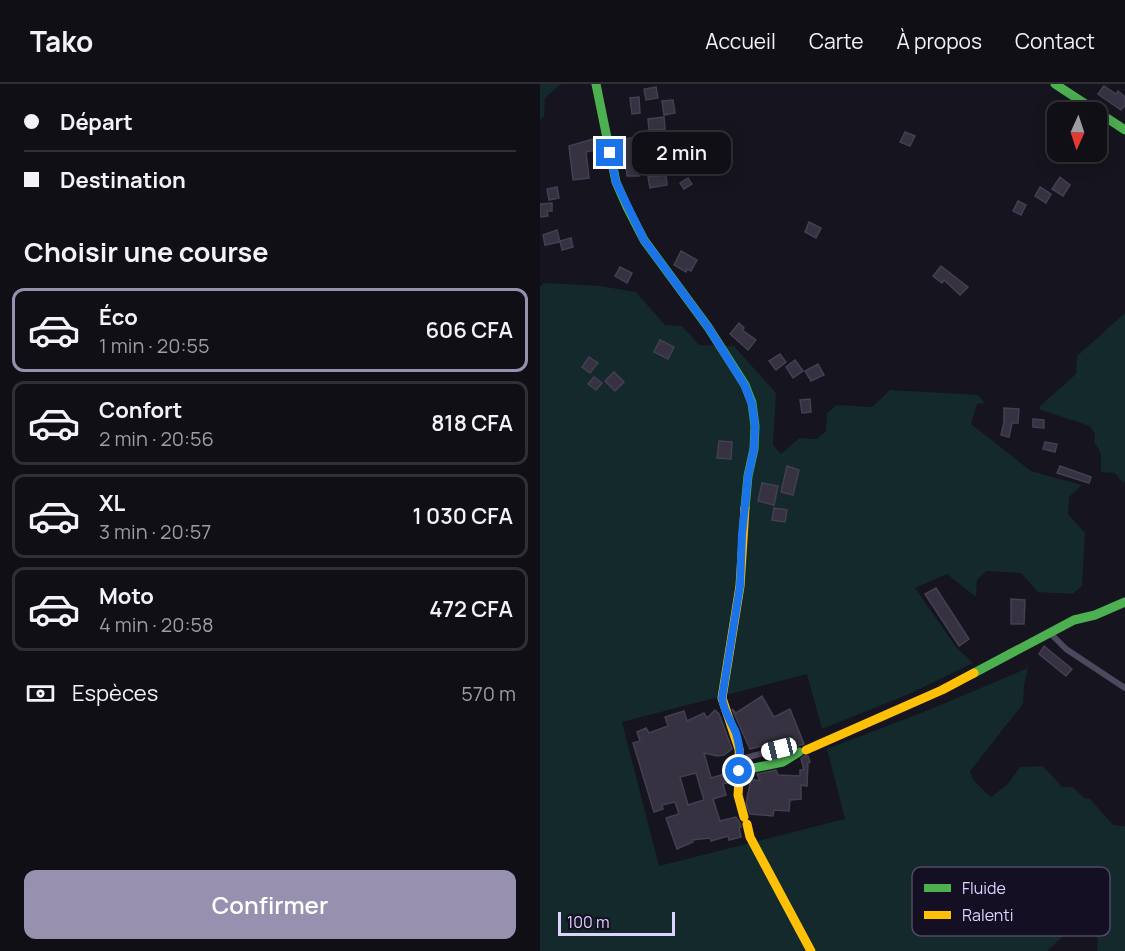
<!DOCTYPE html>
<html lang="fr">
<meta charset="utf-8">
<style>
body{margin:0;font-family:Manrope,sans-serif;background:#1e1d23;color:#f1f3f6;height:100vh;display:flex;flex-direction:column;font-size:22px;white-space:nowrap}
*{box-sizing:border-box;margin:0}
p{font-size:20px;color:#9c9ca1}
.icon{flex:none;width:33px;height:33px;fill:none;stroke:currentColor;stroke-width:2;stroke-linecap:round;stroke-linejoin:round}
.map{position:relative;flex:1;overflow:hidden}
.drawer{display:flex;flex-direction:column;background:#100f16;width:540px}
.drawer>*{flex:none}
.hud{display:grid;align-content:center;height:132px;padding:0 24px;background:#100f16}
.needle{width:39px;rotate:183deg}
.buttons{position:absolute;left:507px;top:18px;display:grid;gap:12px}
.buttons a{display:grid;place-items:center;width:60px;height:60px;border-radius:12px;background:#100f16;box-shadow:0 3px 15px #0003,0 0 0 2px #302f35;font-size:30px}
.scale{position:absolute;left:18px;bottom:15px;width:117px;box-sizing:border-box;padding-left:6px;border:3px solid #dcd4fd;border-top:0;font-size:16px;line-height:21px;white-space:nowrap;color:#dcd4fd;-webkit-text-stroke:4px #140f23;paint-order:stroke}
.end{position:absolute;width:27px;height:27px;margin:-14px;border:8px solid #1a73e8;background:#fff;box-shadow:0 0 0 3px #fff}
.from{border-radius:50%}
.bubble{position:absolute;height:42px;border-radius:12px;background:#100f16;box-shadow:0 3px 15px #0003,0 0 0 2px #302f35;font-size:20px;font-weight:600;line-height:42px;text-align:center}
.car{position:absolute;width:18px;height:36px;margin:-18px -9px;border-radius:8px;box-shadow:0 0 4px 2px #0007;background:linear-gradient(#fff 24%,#345 0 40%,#fff 0 76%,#345 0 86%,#fff 0)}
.hud b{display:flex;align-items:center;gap:21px;height:57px;font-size:22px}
.hud b+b{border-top:2px solid #302f35}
.hud i{width:15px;height:15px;background:#f1f3f6}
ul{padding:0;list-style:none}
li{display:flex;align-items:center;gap:18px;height:84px;margin:0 12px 9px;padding:0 12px;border:3px solid #302f35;border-radius:12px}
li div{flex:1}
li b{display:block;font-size:22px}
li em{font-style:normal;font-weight:600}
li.current{border-color:#9791af}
li>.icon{width:54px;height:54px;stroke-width:1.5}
h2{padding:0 24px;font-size:27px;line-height:72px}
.pay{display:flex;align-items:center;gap:15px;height:66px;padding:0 24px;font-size:22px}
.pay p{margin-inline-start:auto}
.primary-button{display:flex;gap:12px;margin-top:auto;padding:12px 24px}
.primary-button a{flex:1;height:69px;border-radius:12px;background:#9791af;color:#fff;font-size:24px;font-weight:600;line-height:69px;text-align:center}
header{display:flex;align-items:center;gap:36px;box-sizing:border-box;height:84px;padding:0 30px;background:#100f16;border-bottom:2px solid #302f35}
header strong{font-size:28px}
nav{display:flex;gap:33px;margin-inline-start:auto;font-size:21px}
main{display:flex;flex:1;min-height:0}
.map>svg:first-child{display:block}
.green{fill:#13292b}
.building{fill:#363241;stroke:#443f52;stroke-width:1.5;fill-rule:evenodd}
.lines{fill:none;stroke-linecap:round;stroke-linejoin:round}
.street{stroke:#4c495f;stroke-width:6}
.fast{stroke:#4caf50;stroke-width:9}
.slow{stroke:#ffc107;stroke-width:9}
.route{stroke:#1a73e8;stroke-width:8}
.key{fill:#140f23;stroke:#504a64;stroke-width:1.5}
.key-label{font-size:16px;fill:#dcd4fd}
</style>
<header>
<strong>Tako</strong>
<nav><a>Accueil</a><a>Carte</a><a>À propos</a><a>Contact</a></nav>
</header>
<main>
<section class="drawer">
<div class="hud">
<b><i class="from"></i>Départ</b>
<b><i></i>Destination</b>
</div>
<h2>Choisir une course</h2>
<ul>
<li class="current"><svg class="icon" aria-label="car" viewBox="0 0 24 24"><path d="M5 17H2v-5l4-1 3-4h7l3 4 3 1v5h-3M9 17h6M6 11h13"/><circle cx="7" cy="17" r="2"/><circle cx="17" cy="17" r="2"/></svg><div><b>Éco</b><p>1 min · 20:55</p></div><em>606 CFA</em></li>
<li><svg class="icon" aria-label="car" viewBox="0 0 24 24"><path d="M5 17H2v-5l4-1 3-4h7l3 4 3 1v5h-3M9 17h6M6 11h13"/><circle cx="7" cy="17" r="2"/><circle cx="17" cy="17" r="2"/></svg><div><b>Confort</b><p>2 min · 20:56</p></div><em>818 CFA</em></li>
<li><svg class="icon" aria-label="car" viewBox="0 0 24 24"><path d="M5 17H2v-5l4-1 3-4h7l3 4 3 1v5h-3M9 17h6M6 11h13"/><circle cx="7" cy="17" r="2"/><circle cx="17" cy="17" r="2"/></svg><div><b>XL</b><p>3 min · 20:57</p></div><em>1 030 CFA</em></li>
<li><svg class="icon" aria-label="car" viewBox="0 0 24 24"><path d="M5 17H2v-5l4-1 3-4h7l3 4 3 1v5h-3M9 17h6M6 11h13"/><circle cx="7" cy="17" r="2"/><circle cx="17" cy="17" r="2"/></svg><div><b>Moto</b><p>4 min · 20:58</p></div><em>472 CFA</em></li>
</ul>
<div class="pay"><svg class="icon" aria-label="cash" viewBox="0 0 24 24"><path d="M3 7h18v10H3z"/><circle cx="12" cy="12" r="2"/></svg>Espèces<p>570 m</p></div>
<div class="primary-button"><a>Confirmer</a></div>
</section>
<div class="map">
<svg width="585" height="867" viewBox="0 0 585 867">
<rect width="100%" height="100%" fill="#16141e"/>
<!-- green -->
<g class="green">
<path d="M0,0H21L5,14L4,32L0,36Z"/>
<path d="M4,199L60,202L96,208L125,241L142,242L159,261L194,262L236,309L233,361L241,370L259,354L277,355L286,347L287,329L297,321L332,323L350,306L438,311L445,319L437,320L431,340L491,387L542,401L529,413L528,430L545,449L542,502L533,510L498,508L481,489L446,487L437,496L436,513L407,490L375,504L417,564L433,579L369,610L282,645L267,590L82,638L119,782L305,735L287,665L391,625L488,584L484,601L483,620L430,687L433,696L451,713L468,700L480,683L503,682L522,703H533L544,714L550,715L573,741L585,742V867H557L558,855L550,845L532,844L507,867H0V203Z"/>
<path d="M585,229V397L583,399L575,389L561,388V370L554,357L555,350L550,342L501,326L499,323L536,290L537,272Z"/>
</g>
<!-- building -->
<g class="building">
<path d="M564,2L576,10L578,7L585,13V21L581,26L558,10Z"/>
<path d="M116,3L118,14L106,16L104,5Z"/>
<path d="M99,13L100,29L92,30L90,14Z"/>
<path d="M133,16L135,29L124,31L122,17Z"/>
<path d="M124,33L125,45L109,46L108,35Z"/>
<path d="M365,48L375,52L370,62L360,58Z"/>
<path d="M91,54L95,77H98L99,92H87L85,69H84L81,56Z"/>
<path d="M53,55L55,66L46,68L49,94L33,96L29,62Z"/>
<path d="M126,91L127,101L110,104L108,93Z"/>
<path d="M520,93L530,101L523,112L512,105Z"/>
<path d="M148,94L152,100L144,105L140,99Z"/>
<path d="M17,103L19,114L9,116L7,105Z"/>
<path d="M500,103L511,110L506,119L495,112Z"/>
<path d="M478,117L486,121L481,131L473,127Z"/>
<path d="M12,119V127H7L8,132L0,133V120Z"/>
<path d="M269,138L281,144L276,154L265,148Z"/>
<path d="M17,146L20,158L5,161L3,151Z"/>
<path d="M31,154L33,163L22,166L20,157Z"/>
<path d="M141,167L157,176L151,187L147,185L146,188L134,181Z"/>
<path d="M401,182L428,203L420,211L404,196L402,199L393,192Z"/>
<path d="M80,183L92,189L87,199L75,192Z"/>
<path d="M199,239L204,244L202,246L216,256L208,266L190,250Z"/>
<path d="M120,256L134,263L128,275L114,268Z"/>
<path d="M240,270L246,278L236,286L229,277Z"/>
<path d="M49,273L58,279L50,289L42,283Z"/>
<path d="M255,276L263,287L253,294L246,283Z"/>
<path d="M278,280L284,291L271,297L265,287Z"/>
<path d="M74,288L84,298L75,307L65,297Z"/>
<path d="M54,293L62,299L56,306L48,300Z"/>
<path d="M270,315L271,328L262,329L260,316Z"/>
<path d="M464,324L479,325L478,339H472L469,353L461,351L464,338Z"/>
<path d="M493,335L504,336V344L493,343Z"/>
<path d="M179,357L192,358L191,375L177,374Z"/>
<path d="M505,358L517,360L515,368L503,365Z"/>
<path d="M247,382L259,386L253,411L241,408Z"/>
<path d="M520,382L551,393L549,399L517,389Z"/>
<path d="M222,399L238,402L234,421L218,417Z"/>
<path d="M234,424L247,426L245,438L232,436Z"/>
<path d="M396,504L429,555L419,562L385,510Z"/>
<path d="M471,515L485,516L484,540H471Z"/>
<path d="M504,562L532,585L526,592L499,570Z"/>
<path d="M222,612L234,633L250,625L264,660L257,662L255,654L210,665L192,625L196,629Z"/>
<path d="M175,626L179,630L192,665L184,671L177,672L164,669L171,694L188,689L191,698L183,700L186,711L173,715L180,737L196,733L200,739L201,743H199L201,753L189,756L188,752L171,757L170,754L152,756L153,758L137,765L126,734L139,730L135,718L122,721L123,725L114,728L93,659L100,657L97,648L106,644L109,649L128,642L125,633L144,627L147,637L164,629L167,634ZM156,689L164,716L148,721L140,693Z"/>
<path d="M264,672H268L270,678L268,679L267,702L261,701V715L250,716L249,727L234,726L233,732L210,730L206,720L211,695L220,697L217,690L236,686L238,691L260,692V686H264L261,675Z"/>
</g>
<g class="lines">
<!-- street -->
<g class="street">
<path d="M511,550L526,565L585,604"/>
<path d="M201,675L239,665H246L256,669"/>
</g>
<!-- fast -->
<g class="fast">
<path d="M56,0L76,98L87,123L104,156L168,243L205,301L212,319L215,342L214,365L208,392L205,424"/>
<path d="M515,0L585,46"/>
<path d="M434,589L534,536L555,531L585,518"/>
<path d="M199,687L243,678L259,668"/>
</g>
<!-- slow -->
<g class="slow">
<path d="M266,666L402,606L434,589"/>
<path d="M204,733L198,711L200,681L199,665L182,614L200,502L205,424"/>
<path d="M207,740L210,753L271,867"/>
</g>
</g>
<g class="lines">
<!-- route -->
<path class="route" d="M70,69L76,98L104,156L168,243L205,302L212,320L215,342L214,365L208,392L202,451L200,502L182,614C184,628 191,637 196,649C200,662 201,675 199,687"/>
</g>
<!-- legend -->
<rect x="372" y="783" width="198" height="69" rx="9" class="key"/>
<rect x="384" y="800" width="27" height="8" fill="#4caf50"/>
<rect x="384" y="827" width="27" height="8" fill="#ffc107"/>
<g class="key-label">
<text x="422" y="810">Fluide</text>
<text x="422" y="837">Ralenti</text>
</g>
</svg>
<div class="buttons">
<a><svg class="needle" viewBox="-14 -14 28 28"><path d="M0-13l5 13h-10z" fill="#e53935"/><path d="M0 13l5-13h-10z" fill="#9c9ca1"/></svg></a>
</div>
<div class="scale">100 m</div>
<i class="end from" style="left:199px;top:687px"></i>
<i class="end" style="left:70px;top:69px"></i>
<div class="bubble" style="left:92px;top:48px;width:99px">2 min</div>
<i class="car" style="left:239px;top:665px;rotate:256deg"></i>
</div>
</main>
